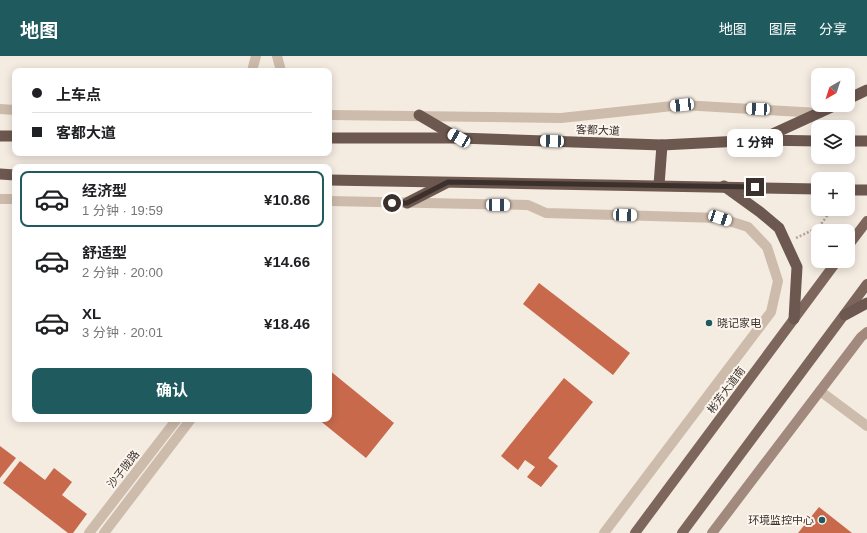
<!DOCTYPE html>
<html lang="zh">
<meta charset="utf-8">
<style>
body{margin:0;font-family:Arial,"Noto Sans SC",sans-serif;background:#f6f6f6;color:#202124;height:100vh;display:flex;flex-direction:column;font-size:15px;white-space:nowrap}
*{box-sizing:border-box;margin:0}
p{font-size:13px;color:#757577}
.icon{flex:none;width:22px;height:22px;fill:none;stroke:currentColor;stroke-width:2;stroke-linecap:round;stroke-linejoin:round}
.map{position:relative;flex:1;overflow:hidden}
.sheet{position:absolute;left:12px;top:108px;width:320px;height:258px;display:flex;flex-direction:column;background:#fff;border-radius:8px;box-shadow:0 2px 10px #0003}
.sheet>*{flex:none}
.guide{position:absolute;left:12px;top:12px;width:320px;height:88px;border-radius:8px;box-shadow:0 2px 10px #0003;display:grid;align-content:center;height:88px;padding:0 20px;background:#fff}
.needle{width:26px;rotate:219deg}
.buttons{position:absolute;left:811px;top:12px;display:grid;gap:8px}
.buttons a{display:grid;place-items:center;width:44px;height:44px;border-radius:8px;background:#fff;box-shadow:0 2px 10px #0003;font-size:20px}
.end{position:absolute;width:18px;height:18px;margin:-9px;border:5px solid #3b302b;background:#fff;box-shadow:0 0 0 2px #fff}
.from{border-radius:50%}
.bubble{position:absolute;height:28px;border-radius:8px;background:#fff;box-shadow:0 2px 10px #0003;font-size:13px;font-weight:700;line-height:28px;text-align:center}
.car{position:absolute;width:12px;height:24px;margin:-12px -6px;border-radius:5px;box-shadow:0 0 3px 1px #0007;background:linear-gradient(#fff 24%,#345 0 40%,#fff 0 76%,#345 0 86%,#fff 0)}
.guide b{display:flex;align-items:center;gap:14px;height:38px;font-size:15px}
.guide b+b{border-top:1px solid #e0e0e0}
.guide i{width:10px;height:10px;background:#202124}
ul{padding:7px 0 0;list-style:none}
li{display:flex;align-items:center;gap:12px;height:56px;margin:0 8px 6px;padding:0 12px;border:2px solid transparent;border-radius:8px}
li div{flex:1}
li b{display:block;font-size:15px}
li em{font-style:normal;font-weight:700}
li.active{border-color:#1f5a5e}
li>.icon{width:36px;height:36px;stroke-width:1.5}
.primary-button{display:flex;gap:8px;margin-top:auto;padding:8px 20px}
.primary-button a{flex:1;height:46px;border-radius:8px;background:#1f5a5e;color:#fff;font-size:16px;font-weight:700;line-height:46px;text-align:center}
header{display:flex;align-items:center;gap:24px;box-sizing:border-box;height:56px;padding:0 20px;background:#1f5a5e;color:#fff}
header strong{font-size:19px}
nav{display:flex;gap:22px;margin-inline-start:auto;font-size:14px}
.map>svg:first-child{display:block}
.building{fill:#c8694b}
.lines{fill:none;stroke-linecap:round;stroke-linejoin:round}
.path{stroke:#b9a596;stroke-width:2.5;stroke-dasharray:2 2;stroke-linecap:butt}
.minor{stroke:#cdbbac;stroke-width:10}
.tertiary{stroke:#cdbbac;stroke-width:10}
.secondary{stroke:#a18a7d;stroke-width:10}
.primary{stroke:#7d675c;stroke-width:10}
.trunk{stroke:#6c584f;stroke-width:11}
.route{stroke:#3b302b;stroke-width:5}
.poi-dot{fill:#1f5a5e;stroke:#fbf5ee;stroke-width:1.5}
.labels{text-anchor:middle;stroke-width:4;stroke-linejoin:round;paint-order:stroke}
.street-label{font-size:11px;fill:#3b302b;stroke:#fbf5ee}
.poi-label{font-size:11px;fill:#3b302b;stroke:#fbf5ee;text-anchor:start}
</style>
<header>
<strong>地图</strong>
<nav><a>地图</a><a>图层</a><a>分享</a></nav>
</header>
<div class="map">
<svg width="867" height="477" viewBox="0 0 867 477">
<rect width="100%" height="100%" fill="#f4ebe1"/>
<!-- building -->
<g class="building">
<path d="M539,227L630,297L613,319L523,248Z"/>
<path d="M329,314L394,367L366,402L318,363H329Z"/>
<path d="M564,322L593,346L548,402L558,410L541,431L527,421L535,411L525,404L518,414L501,400Z"/>
<path d="M0,390L16,402L0,422Z"/>
<path d="M20,405L45,424L54,412L72,426L62,439L87,458L73,477H68L3,427Z"/>
<path d="M819,451L852,477H798Z"/>
</g>
<g class="lines">
<!-- path -->
<g class="path">
<path d="M819,171L832,153"/>
<path d="M796,182L819,171H848"/>
</g>
<!-- minor -->
<g class="minor">
<path d="M0,53L15,54"/>
<path d="M329,59L561,62L682,49L820,57"/>
<path d="M0,143H15"/>
<path d="M329,145L528,149L546,157L720,162L748,171L767,191L778,225L771,256L604,477"/>
</g>
<!-- tertiary -->
<g class="tertiary">
<path d="M277,0L281,15"/>
<path d="M252,15L256,0"/>
<path d="M820,335L867,370"/>
<path d="M89,477L177,363"/>
<path d="M104,477L191,363"/>
</g>
<!-- secondary -->
<path class="secondary" d="M712,477L861,281L867,276"/>
<!-- primary -->
<g class="primary">
<path d="M848,190L867,165"/>
<path d="M635,477L837,205"/>
<path d="M682,477L867,228"/>
</g>
<!-- trunk -->
<g class="trunk">
<path d="M848,43L867,34"/>
<path d="M419,59L458,82"/>
<path d="M0,80H15"/>
<path d="M329,82H459L662,89L761,84L818,85"/>
<path d="M764,82L836,49"/>
<path d="M848,85H867"/>
<path d="M0,118L15,119"/>
<path d="M329,124L818,133"/>
<path d="M659,129L662,89"/>
<path d="M724,130L760,156L779,172L797,211L794,263"/>
<path d="M848,134H867"/>
<path d="M407,147L446,127"/>
<path d="M845,259L867,247"/>
</g>
</g>
<g class="lines">
<!-- route -->
<path class="route" d="M392,147H407L448,126L755,131"/>
</g>
<!-- markers -->
<g class="poi-dot">
<circle cx="709" cy="267" r="4"/>
<circle cx="822" cy="464" r="4"/>
</g>
<g class="labels">
<!-- street labels -->
<g class="street-label">
<text transform="translate(598 74) rotate(2)" y="4">客都大道</text>
<text transform="translate(726 334) rotate(-53)" y="4">彬芳大道南</text>
<text transform="translate(123 413) rotate(-52)" y="4">沙子陇路</text>
</g>
<!-- poi labels -->
<g class="poi-label">
<text x="717" y="271">晓记家电</text>
<text x="814" y="468" text-anchor="end">环境监控中心</text>
</g>
</g>
</svg>
<div class="buttons">
<a><svg class="needle" viewBox="-14 -14 28 28"><path d="M0-13l5 13h-10z" fill="#e53935"/><path d="M0 13l5-13h-10z" fill="#757577"/></svg></a>
<a><svg class="icon" aria-label="layers" viewBox="0 0 24 24"><path d="M12 4l9 5-9 5-9-5zM3 14l9 5 9-5"/></svg></a>
<a>+</a>
<a>−</a>
</div>
<i class="end from" style="left:392px;top:147px"></i>
<i class="end" style="left:755px;top:131px"></i>
<div class="bubble" style="left:727px;top:73px;width:56px">1 分钟</div>
<i class="car" style="left:682px;top:49px;rotate:264deg"></i>
<i class="car" style="left:758px;top:53px;rotate:273deg"></i>
<i class="car" style="left:459px;top:82px;rotate:300deg"></i>
<i class="car" style="left:552px;top:85px;rotate:272deg"></i>
<i class="car" style="left:498px;top:149px;rotate:91deg"></i>
<i class="car" style="left:625px;top:159px;rotate:92deg"></i>
<i class="car" style="left:720px;top:162px;rotate:108deg"></i>
<div class="guide">
<b><i class="from"></i>上车点</b>
<b><i></i>客都大道</b>
</div>
<section class="sheet">
<ul>
<li class="active"><svg class="icon" aria-label="car" viewBox="0 0 24 24"><path d="M5 17H2v-5l4-1 3-4h7l3 4 3 1v5h-3M9 17h6M6 11h13"/><circle cx="7" cy="17" r="2"/><circle cx="17" cy="17" r="2"/></svg><div><b>经济型</b><p>1 分钟 · 19:59</p></div><em>¥10.86</em></li>
<li><svg class="icon" aria-label="car" viewBox="0 0 24 24"><path d="M5 17H2v-5l4-1 3-4h7l3 4 3 1v5h-3M9 17h6M6 11h13"/><circle cx="7" cy="17" r="2"/><circle cx="17" cy="17" r="2"/></svg><div><b>舒适型</b><p>2 分钟 · 20:00</p></div><em>¥14.66</em></li>
<li><svg class="icon" aria-label="car" viewBox="0 0 24 24"><path d="M5 17H2v-5l4-1 3-4h7l3 4 3 1v5h-3M9 17h6M6 11h13"/><circle cx="7" cy="17" r="2"/><circle cx="17" cy="17" r="2"/></svg><div><b>XL</b><p>3 分钟 · 20:01</p></div><em>¥18.46</em></li>
</ul>
<div class="primary-button"><a>确认</a></div>
</section>
</div>
